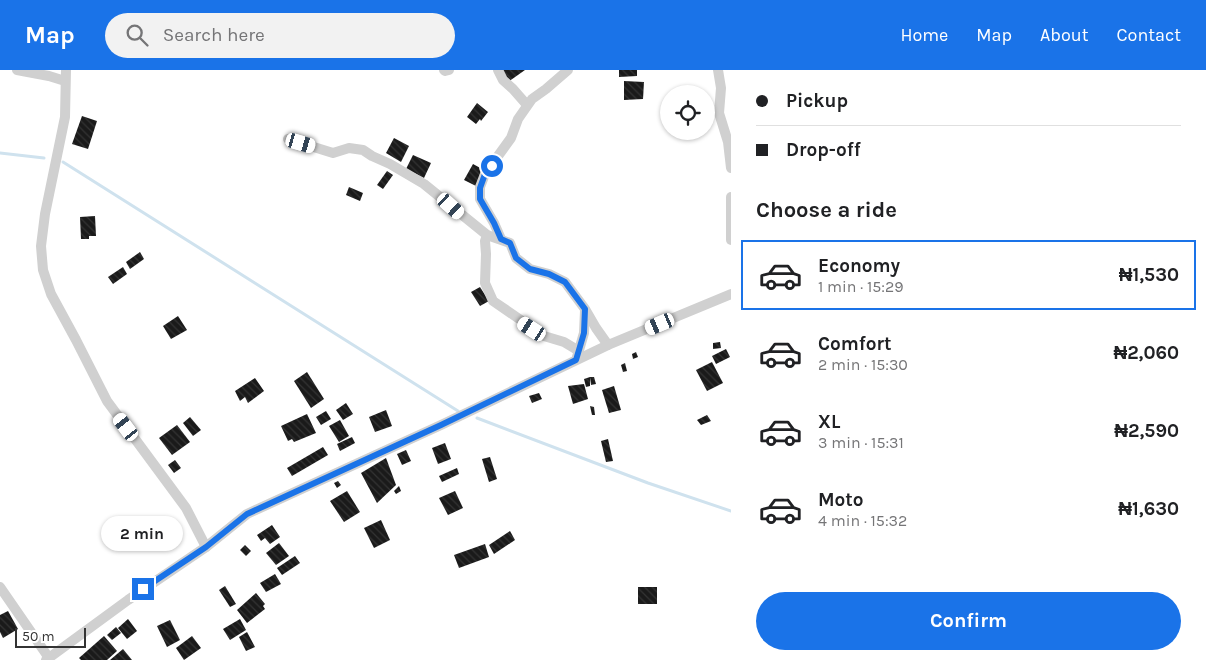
<!DOCTYPE html>
<meta charset="utf-8">
<style>
body{margin:0;font-family:Karla,sans-serif;background:#f2f2f2;color:#202124;height:100vh;display:flex;flex-direction:column;font-size:19px;white-space:nowrap}
*{box-sizing:border-box;margin:0}
p{font-size:16px;color:#757577}
.icon{flex:none;width:28px;height:28px;fill:none;stroke:currentColor;stroke-width:2;stroke-linecap:round;stroke-linejoin:round}
.map{position:relative;flex:1;overflow:hidden}
.sheet{display:flex;flex-direction:column;background:#fff;width:475px}
.sheet>*{flex:none}
.banner{display:grid;align-content:center;height:110px;padding:0 25px;background:#fff}
.tools{position:absolute;left:660px;top:15px;display:grid;gap:10px}
.tools a{display:grid;place-items:center;width:55px;height:55px;border-radius:50%;background:#fff;box-shadow:0 1px 4px #0004;font-size:25px}
.scale{position:absolute;left:15px;bottom:12px;width:71px;box-sizing:border-box;padding-left:5px;border:2px solid #333;border-top:0;font-size:14px;line-height:18px;white-space:nowrap;color:#333;-webkit-text-stroke:4px #fff;paint-order:stroke}
.end{position:absolute;width:22px;height:22px;margin:-11px;border:6px solid #1a73e8;background:#fff;box-shadow:0 0 0 2px #fff}
.from{border-radius:50%}
.bubble{position:absolute;height:35px;border-radius:18px;background:#fff;box-shadow:0 1px 4px #0004;font-size:16px;font-weight:700;line-height:35px;text-align:center}
.car{position:absolute;width:15px;height:30px;margin:-15px -8px;border-radius:6px;box-shadow:0 0 4px 1px #0007;background:linear-gradient(#fff 24%,#345 0 40%,#fff 0 76%,#345 0 86%,#fff 0)}
.banner b{display:flex;align-items:center;gap:18px;height:48px;font-size:19px}
.banner b+b{border-top:1px solid #e0e0e0}
.banner i{width:12px;height:12px;background:#202124}
ul{padding:0;list-style:none}
li{display:flex;align-items:center;gap:15px;height:70px;margin:0 10px 8px;padding:0 15px;border:2px solid transparent;border-radius:0px}
li div{flex:1}
li b{display:block;font-size:19px}
li em{font-style:normal;font-weight:700}
li.on{border-color:#1a73e8}
li>.icon{width:45px;height:45px;stroke-width:1.5}
h2{padding:0 25px;font-size:22px;line-height:60px}
.cta{display:flex;gap:10px;margin-top:auto;padding:10px 25px}
.cta a{flex:1;height:58px;border-radius:30px;background:#1a73e8;color:#fff;font-size:20px;font-weight:700;line-height:58px;text-align:center}
header{display:flex;align-items:center;gap:30px;box-sizing:border-box;height:70px;padding:0 25px;background:#1a73e8;color:#fff}
header strong{font-size:24px}
nav{display:flex;gap:28px;margin-inline-start:auto;font-size:18px}
.search{width:350px;height:45px;background:#f2f2f2;display:flex;align-items:center;gap:12px;box-sizing:border-box;padding:0 18px;border-radius:28px;color:#757577;font-size:19px}
main{display:flex;flex:1;min-height:0}
.map>svg:first-child{display:block}
.lines{fill:none;stroke-linecap:round;stroke-linejoin:round}
.stream{stroke:#cfe2ee;stroke-width:3}
.building{fill:url(#building-back-hatch)}
.street{stroke:#d0d0d0;stroke-width:10}
.route{stroke:#1a73e8;stroke-width:6}
</style>
<header>
<strong>Map</strong>
<div class="search"><svg class="icon" aria-label="search" viewBox="0 0 24 24"><circle cx="10" cy="10" r="6"/><path d="M15 15l6 6"/></svg>Search here</div>
<nav><a>Home</a><a>Map</a><a>About</a><a>Contact</a></nav>
</header>
<main>
<div class="map">
<svg width="731" height="590" viewBox="0 0 731 590">
<defs>
<pattern id="building-back-hatch" width="6" height="6" patternUnits="userSpaceOnUse" patternTransform="scale(1.25)"><rect width="6" height="6" fill="#1a1a1a"/><path d="M-1 5l2 2M0 0l6 6M5-1l2 2" fill="none" stroke="#333"/></pattern>
</defs>
<rect width="100%" height="100%" fill="#fff"/>
<g class="lines">
<!-- stream -->
<g class="stream">
<path d="M0,83L44,88"/>
<path d="M63,92L458,341"/>
<path d="M477,348L648,413L731,441"/>
</g>
</g>
<!-- building -->
<g class="building">
<path d="M500,0H525L508,12Z"/>
<path d="M619,0H637V6L619,7Z"/>
<path d="M624,11L644,12L643,29L624,30Z"/>
<path d="M477,33L488,42L481,51L480,49L476,54L467,47Z"/>
<path d="M82,46L97,51L88,79L72,74Z"/>
<path d="M394,68L409,76L401,92L386,83Z"/>
<path d="M413,85L431,93L424,108L406,99Z"/>
<path d="M473,94L484,100L476,116L464,110Z"/>
<path d="M387,101L393,105L383,119L377,115Z"/>
<path d="M349,117L363,123L360,131L346,125Z"/>
<path d="M95,146L96,166H89V169H81L80,147Z"/>
<path d="M140,182L144,189L130,199L126,192Z"/>
<path d="M123,197L127,204L113,214L108,207Z"/>
<path d="M480,217L489,231L480,236L471,222Z"/>
<path d="M178,246L187,260L171,269L163,256Z"/>
<path d="M720,272L721,278L713,279V273Z"/>
<path d="M726,279L730,287L716,294L712,286Z"/>
<path d="M636,282L638,287L633,289L632,284Z"/>
<path d="M712,292L723,313L707,321L696,300Z"/>
<path d="M625,293L627,301L623,302L621,295Z"/>
<path d="M307,302L324,329L311,338L294,311Z"/>
<path d="M590,307H594L596,314L591,315Z"/>
<path d="M590,307V316L586,317L584,309Z"/>
<path d="M255,308L264,321L248,333L245,327L240,331L235,321Z"/>
<path d="M584,314L588,329L573,334L568,316Z"/>
<path d="M614,316L621,340L609,343L602,320Z"/>
<path d="M539,323L542,329L532,333L529,326Z"/>
<path d="M346,333L353,344L343,350L336,340Z"/>
<path d="M590,336L594,337L595,345H592Z"/>
<path d="M386,340L392,356L375,362L369,347Z"/>
<path d="M326,341L331,349L321,355L316,347Z"/>
<path d="M307,344L316,363L294,372L292,369L288,371L281,356Z"/>
<path d="M707,345L711,351L701,355L697,350Z"/>
<path d="M190,347L201,360L193,366L183,353Z"/>
<path d="M340,350L349,366L339,372L329,356Z"/>
<path d="M177,355L190,372L172,385L159,368Z"/>
<path d="M352,367L355,373L340,381L337,374Z"/>
<path d="M608,369L613,391L606,392L601,371Z"/>
<path d="M445,373L451,389L438,394L432,378Z"/>
<path d="M323,377L328,385L292,406L287,398Z"/>
<path d="M406,380L411,391L402,395L397,384Z"/>
<path d="M490,387L497,409L489,412L482,389Z"/>
<path d="M386,388L396,415L377,433L361,403Z"/>
<path d="M175,390L181,398L174,403L168,395Z"/>
<path d="M457,398L459,404L442,412L439,406Z"/>
<path d="M338,411L341,415L337,418L334,413Z"/>
<path d="M399,416L401,421L396,424L394,421Z"/>
<path d="M347,421L360,442L344,452L330,431Z"/>
<path d="M455,421L463,438L448,445L439,428Z"/>
<path d="M381,450L390,470L374,478L364,458Z"/>
<path d="M272,455L280,467L270,474L265,468L261,471L257,465Z"/>
<path d="M510,461L515,470L494,484L489,475Z"/>
<path d="M279,473L289,486L276,495L266,483Z"/>
<path d="M485,474L489,487L459,498L454,485Z"/>
<path d="M245,475L251,481L246,486L240,480Z"/>
<path d="M295,486L300,493L282,505L277,498Z"/>
<path d="M275,504L281,514L266,522L260,513Z"/>
<path d="M225,516L236,534L230,537L219,520Z"/>
<rect x="638" y="517" width="19" height="17"/>
<path d="M256,523L265,534L263,536L265,539L247,553L237,540Z"/>
<path d="M8,541L18,559L3,568L0,562V545Z"/>
<path d="M128,549L137,561L127,569L118,558Z"/>
<path d="M240,549L246,560L230,570L223,559Z"/>
<path d="M170,550L180,570L167,577L157,556Z"/>
<path d="M116,557L121,563L112,570L107,565Z"/>
<path d="M247,562L255,577L246,581L239,567Z"/>
<path d="M104,566L117,581L107,590H81L79,588Z"/>
<path d="M192,566L201,578L184,590L176,578Z"/>
<path d="M123,579L132,590H110Z"/>
</g>
<g class="lines">
<!-- street -->
<g class="street">
<path d="M17,0L49,6L65,11"/>
<path d="M66,0L65,47L45,144L41,176L43,200L51,224L76,270L107,331L186,438L206,477"/>
<path d="M444,0L445,1L449,0"/>
<path d="M498,0L503,10L513,19L527,35"/>
<path d="M718,0L721,18L719,43L728,72L731,98"/>
<path d="M288,69L333,83L349,78L363,80L372,86L390,94L424,114L487,165L510,173L516,188L530,199L549,204L565,212L585,239L596,258L608,275"/>
<path d="M731,127V170"/>
<path d="M487,165L485,171L486,184L485,213L493,231L544,266L564,272L579,281"/>
<path d="M501,169L494,153L480,129V117L485,104L511,68L518,49L532,29L546,19L568,0"/>
<path d="M577,287L584,263L585,240"/>
<path d="M0,517L49,588"/>
<path d="M46,590L128,530L206,477L247,444L441,355L608,275L731,224"/>
</g>
</g>
<g class="lines">
<!-- route -->
<path class="route" d="M143,519L206,477L247,444L441,355L576,290L584,263L585,239L565,212L549,204L530,199L516,188L510,173L501,169L494,153L480,129V118L485,104L492,96"/>
</g>
</svg>
<div class="tools">
<a><svg class="icon" aria-label="locate" viewBox="0 0 24 24"><circle cx="12" cy="12" r="6"/><path d="M12 2v4M12 18v4M2 12h4M18 12h4"/></svg></a>
</div>
<div class="scale">50 m</div>
<i class="end from" style="left:492px;top:96px"></i>
<i class="end" style="left:143px;top:519px"></i>
<div class="bubble" style="left:101px;top:446px;width:82px">2 min</div>
<i class="car" style="left:301px;top:73px;rotate:106deg"></i>
<i class="car" style="left:451px;top:136px;rotate:132deg"></i>
<i class="car" style="left:660px;top:254px;rotate:247deg"></i>
<i class="car" style="left:532px;top:259px;rotate:303deg"></i>
<i class="car" style="left:126px;top:357px;rotate:323deg"></i>
</div>
<section class="sheet">
<div class="banner">
<b><i class="from"></i>Pickup</b>
<b><i></i>Drop-off</b>
</div>
<h2>Choose a ride</h2>
<ul>
<li class="on"><svg class="icon" aria-label="car" viewBox="0 0 24 24"><path d="M5 17H2v-5l4-1 3-4h7l3 4 3 1v5h-3M9 17h6M6 11h13"/><circle cx="7" cy="17" r="2"/><circle cx="17" cy="17" r="2"/></svg><div><b>Economy</b><p>1 min · 15:29</p></div><em>₦1,530</em></li>
<li><svg class="icon" aria-label="car" viewBox="0 0 24 24"><path d="M5 17H2v-5l4-1 3-4h7l3 4 3 1v5h-3M9 17h6M6 11h13"/><circle cx="7" cy="17" r="2"/><circle cx="17" cy="17" r="2"/></svg><div><b>Comfort</b><p>2 min · 15:30</p></div><em>₦2,060</em></li>
<li><svg class="icon" aria-label="car" viewBox="0 0 24 24"><path d="M5 17H2v-5l4-1 3-4h7l3 4 3 1v5h-3M9 17h6M6 11h13"/><circle cx="7" cy="17" r="2"/><circle cx="17" cy="17" r="2"/></svg><div><b>XL</b><p>3 min · 15:31</p></div><em>₦2,590</em></li>
<li><svg class="icon" aria-label="car" viewBox="0 0 24 24"><path d="M5 17H2v-5l4-1 3-4h7l3 4 3 1v5h-3M9 17h6M6 11h13"/><circle cx="7" cy="17" r="2"/><circle cx="17" cy="17" r="2"/></svg><div><b>Moto</b><p>4 min · 15:32</p></div><em>₦1,630</em></li>
</ul>
<div class="cta"><a>Confirm</a></div>
</section>
</main>
